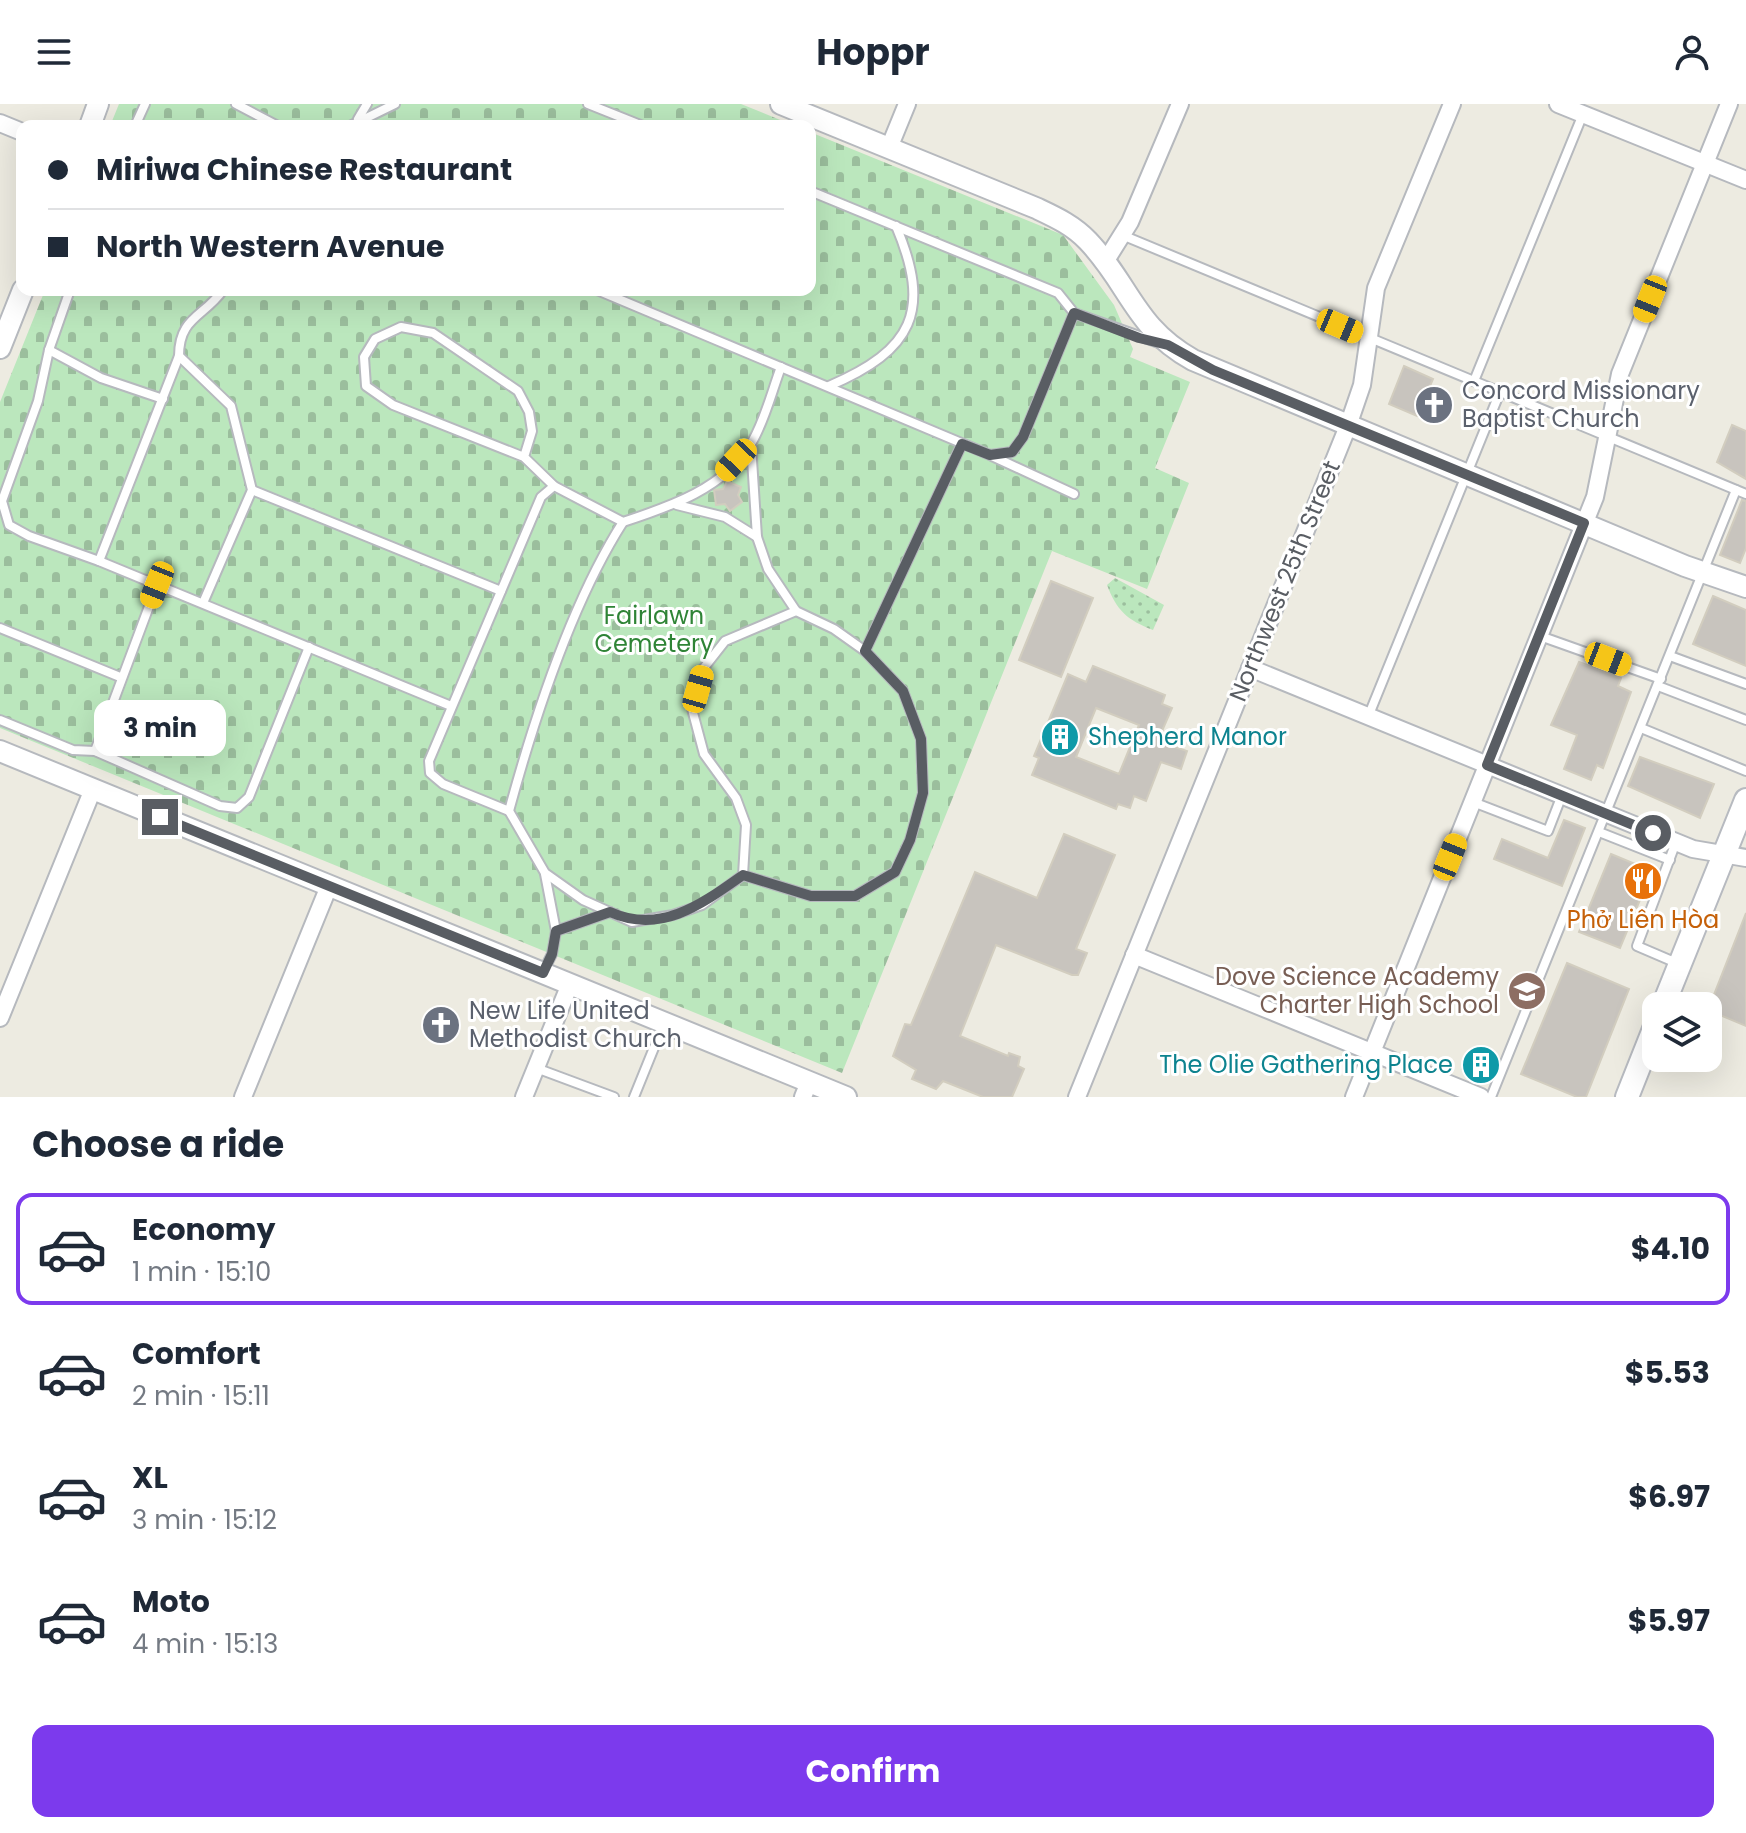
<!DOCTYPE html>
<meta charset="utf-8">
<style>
body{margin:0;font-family:Poppins,sans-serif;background:#f2f2f3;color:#1f2937;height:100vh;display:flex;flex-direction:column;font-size:30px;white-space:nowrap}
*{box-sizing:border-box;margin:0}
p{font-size:26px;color:#747a83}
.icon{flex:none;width:44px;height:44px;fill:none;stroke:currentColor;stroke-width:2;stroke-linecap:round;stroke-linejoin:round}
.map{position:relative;height:993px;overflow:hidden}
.details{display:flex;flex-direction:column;background:#fff;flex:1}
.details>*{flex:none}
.banner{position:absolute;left:16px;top:16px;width:800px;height:176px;border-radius:16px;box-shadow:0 8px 32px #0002;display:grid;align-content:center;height:176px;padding:0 32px;background:#fff}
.buttons{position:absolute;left:1642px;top:888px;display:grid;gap:16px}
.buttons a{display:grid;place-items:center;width:80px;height:80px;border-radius:16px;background:#fff;box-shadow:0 8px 32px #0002;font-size:40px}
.end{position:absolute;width:36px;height:36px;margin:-18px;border:10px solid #595d63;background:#fff;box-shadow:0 0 0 4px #fff}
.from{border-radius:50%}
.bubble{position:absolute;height:56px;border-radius:16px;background:#fff;box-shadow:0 8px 32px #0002;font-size:26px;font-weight:700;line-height:56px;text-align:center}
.car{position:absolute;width:24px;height:48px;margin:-24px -12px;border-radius:10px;box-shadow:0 0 6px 2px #0007;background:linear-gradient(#f5c518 24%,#345 0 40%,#f5c518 0 76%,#345 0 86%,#f5c518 0)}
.banner b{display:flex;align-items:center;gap:28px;height:76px;font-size:30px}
.banner b+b{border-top:2px solid #e0e1e3}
.banner i{width:20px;height:20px;background:#1f2937}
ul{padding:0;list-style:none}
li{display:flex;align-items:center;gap:24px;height:112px;margin:0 16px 12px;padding:0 16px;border:4px solid transparent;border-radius:16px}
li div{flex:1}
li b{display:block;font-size:30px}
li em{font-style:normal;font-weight:700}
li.selected{border-color:#7c3aed}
li>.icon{width:72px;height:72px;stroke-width:1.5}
h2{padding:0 32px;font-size:36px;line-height:96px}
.cta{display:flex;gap:16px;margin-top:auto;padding:16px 32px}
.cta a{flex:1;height:92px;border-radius:16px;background:#7c3aed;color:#fff;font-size:32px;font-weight:700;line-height:92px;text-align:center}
header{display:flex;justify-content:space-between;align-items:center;height:104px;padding:0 32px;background:#fff;font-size:36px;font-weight:700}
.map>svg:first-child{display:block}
.cemetery{fill:url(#cemetery-stones)}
.park{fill:url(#park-dots)}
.building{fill:#c8c4be;stroke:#d2cdbf;stroke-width:2;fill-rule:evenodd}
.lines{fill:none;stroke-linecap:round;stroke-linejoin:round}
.service-casing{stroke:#b6b9be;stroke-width:12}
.minor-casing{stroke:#b6b9be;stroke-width:20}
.tertiary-casing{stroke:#b6b9be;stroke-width:24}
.secondary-casing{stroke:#b7bac0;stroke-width:26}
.service{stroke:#fff;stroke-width:8}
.minor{stroke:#fff;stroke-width:16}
.tertiary{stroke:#fff;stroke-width:20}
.secondary{stroke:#fff;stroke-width:22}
.route{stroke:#595d63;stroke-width:10}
.labels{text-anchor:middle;stroke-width:6;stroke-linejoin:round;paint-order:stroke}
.worship-label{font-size:24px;fill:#5b616d;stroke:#fff;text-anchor:start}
.street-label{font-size:24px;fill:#595d63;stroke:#fff}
.park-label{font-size:24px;fill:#2f8436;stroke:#fff}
.culture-label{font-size:24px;fill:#0d838f;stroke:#fff;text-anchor:start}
.food-label{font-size:24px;fill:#c56008;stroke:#fff}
.education-label{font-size:24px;fill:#785e54;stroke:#fff;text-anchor:end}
</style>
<header><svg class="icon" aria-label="menu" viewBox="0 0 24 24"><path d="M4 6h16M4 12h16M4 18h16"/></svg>Hoppr<svg class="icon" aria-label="person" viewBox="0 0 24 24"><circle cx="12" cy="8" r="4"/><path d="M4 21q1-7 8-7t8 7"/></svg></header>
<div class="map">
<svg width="1746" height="993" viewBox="0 0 1746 993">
<defs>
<pattern id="cemetery-stones" width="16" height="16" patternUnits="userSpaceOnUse" patternTransform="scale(2)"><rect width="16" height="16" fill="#bbe7bd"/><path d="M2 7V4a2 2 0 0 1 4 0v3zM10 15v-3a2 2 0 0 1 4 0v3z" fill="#9bbe9d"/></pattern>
<pattern id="park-dots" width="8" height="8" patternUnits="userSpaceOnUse" patternTransform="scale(2)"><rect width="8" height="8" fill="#bbe7bd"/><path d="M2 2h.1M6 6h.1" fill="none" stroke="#9bbe9d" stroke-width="1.8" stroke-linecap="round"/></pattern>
</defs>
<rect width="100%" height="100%" fill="#edebe1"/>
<!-- cemetery -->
<g class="cemetery">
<path d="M119,0H741L795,22H110Z"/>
<path d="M810,28L1063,131L1114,201L1133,245L1130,253L1190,278L1155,364L1189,379L1147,485L1052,447L842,969L0,624V298L45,186H810Z"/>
</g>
<!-- park -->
<path class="park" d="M1115,474L1164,501L1153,526C1127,516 1117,507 1107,481Z"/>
<!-- building -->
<g class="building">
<path d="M1404,262L1433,275L1417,312L1389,300Z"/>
<path d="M1732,321L1746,327V375L1717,358Z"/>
<path d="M727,377L741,383L738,391L742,398L730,407L725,400L716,401L714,386L723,385Z"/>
<path d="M1742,396L1746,397V444L1740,459L1720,451Z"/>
<path d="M1051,477L1093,494L1061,573L1019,556Z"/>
<path d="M1713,492L1746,506V562L1693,540Z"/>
<path d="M1579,558L1621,574L1618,582L1631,588L1603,664L1597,661L1591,676L1564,665L1577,631L1551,621Z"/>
<path d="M1093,562L1165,591L1162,600L1172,604L1162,627L1167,629L1164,639L1187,647L1181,665L1161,658L1146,697L1134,692L1130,704L1118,700L1116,705L1032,671L1039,654L1034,652L1068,570L1086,578ZM1096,604L1139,621L1119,670L1076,653Z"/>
<path d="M1640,653L1714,680L1700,714L1628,682Z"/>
<path d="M1564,716L1585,724L1562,782L1494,755L1502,735L1548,754Z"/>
<path d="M1064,730L1115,751L1076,845L1087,849L1078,871H1072L996,841L960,932L1008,952L1009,949L1020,953L1018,962L1024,965L1012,993H983L943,977L936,985L912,975L916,966L893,952L905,920L911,921L975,768L1037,794Z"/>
<path d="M1611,750L1652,767L1620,844L1579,828Z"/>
<path d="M1746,809V922L1708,906Z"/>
<path d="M1567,859L1629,885L1586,993H1577L1521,970Z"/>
<path d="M1470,946L1498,957L1490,976L1462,965Z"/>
</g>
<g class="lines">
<defs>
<g id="service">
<path d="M236,0L278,22"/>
<path d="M588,0L643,22"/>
<path d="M358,15L367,0"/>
<path d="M135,22L145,0"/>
<path d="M350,22L395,0"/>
<path d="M810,87L1058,189L1074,209L1159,239"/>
<path d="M1122,131L1746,390"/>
<path d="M70,186L49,246L38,297L2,397L9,421L29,432L99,457L451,602"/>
<path d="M597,186L990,351L1012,348L1023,333L1074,209"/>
<path d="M49,246L101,274L163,295"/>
<path d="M179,252L231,302L252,386L203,499"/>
<path d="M1474,277L1583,10"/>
<path d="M829,282C913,246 932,207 896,122"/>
<path d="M992,352L1074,390"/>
<path d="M524,353L532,327L529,308L518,287L433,229L401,223L375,235L364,253L366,282L393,301L524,353L554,382"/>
<path d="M252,386L501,487"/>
<path d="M677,401L725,413L757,433"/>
<path d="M623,418C572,498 534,615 509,707L545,769L583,796L632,818L673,811L702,801L743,771"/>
<path d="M99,457L179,252C179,213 204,213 223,186"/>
<path d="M0,524L120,573"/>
<path d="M1540,532L1661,575"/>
<path d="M865,547L962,340"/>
<path d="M1670,552L1746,580"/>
<path d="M1658,582L1746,616"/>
<path d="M1368,613L1500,288"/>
<path d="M0,616L73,646L95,647L220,702L237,704L249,693L309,543"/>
<path d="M1641,624L1746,667"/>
<path d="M95,647L157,481"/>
<path d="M1473,698L1548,727L1562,691"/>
<path d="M509,707L443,680L430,669L429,657L541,393L554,382L623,418C669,403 726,384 752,338C765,316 772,287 781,263"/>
<path d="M1599,728L1670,756"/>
<path d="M1676,738L1637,842L1679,860"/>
<path d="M545,770L556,827"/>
<path d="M743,771L811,792H855L895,768L910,736L923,689L921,635L903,587L865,547L834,525L796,507L768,465L757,433L751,340"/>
<path d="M743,771L746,721L736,694L704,650L692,605L703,565L725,537L796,507"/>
<path d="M543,868L552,850L556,827L610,808"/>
<path d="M536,964L614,993"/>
<path d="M634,993L664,919"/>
<path d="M1491,993L1736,386"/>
</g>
<g id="minor">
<path d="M1558,0L1746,76"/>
<path d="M0,19L22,28"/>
<path d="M889,44L907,0"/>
<path d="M1105,158L1130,118L1180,0"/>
<path d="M1250,564L1693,745L1746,754"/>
<path d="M1134,851L1481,993"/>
<path d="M0,914L93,685"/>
<path d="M243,993L329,782"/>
<path d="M524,993L570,880"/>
<path d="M803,993L809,978"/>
<path d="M1077,993L1348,322L1362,281L1376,184L1452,0"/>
<path d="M1354,993L1595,393L1620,270L1729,0"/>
</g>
<g id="tertiary">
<path d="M781,0L1036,104C1055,113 1073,121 1088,137C1130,181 1134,223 1193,256L1685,462L1746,483"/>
<path d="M90,22L98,0"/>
<path d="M0,244L23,186"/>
<path d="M0,647L846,993"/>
</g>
<g id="secondary">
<path d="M1663,902L1746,696"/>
<path d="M1627,993L1656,920"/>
</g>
</defs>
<!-- service casing -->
<use href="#service" class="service-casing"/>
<!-- minor casing -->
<use href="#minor" class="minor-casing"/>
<!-- tertiary casing -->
<use href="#tertiary" class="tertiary-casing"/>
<!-- secondary casing -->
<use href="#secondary" class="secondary-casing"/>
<!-- service -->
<use href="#service" class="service"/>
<!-- minor -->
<use href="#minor" class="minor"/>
<!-- tertiary -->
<use href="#tertiary" class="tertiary"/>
<!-- secondary -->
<use href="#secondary" class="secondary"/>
</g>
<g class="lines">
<!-- route -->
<path class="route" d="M160,713L543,869L552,850L556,827L610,808C661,831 702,800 743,771L811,792H855L895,768L910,736L923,689L921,635L903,587L865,547L962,340L990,351L1012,348L1023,333L1074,209L1139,234L1168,241L1213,266L1584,419L1487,661L1653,729"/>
</g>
<!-- icons -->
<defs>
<symbol id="church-disc" viewBox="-11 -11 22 22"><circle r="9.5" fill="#6b7280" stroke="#fff"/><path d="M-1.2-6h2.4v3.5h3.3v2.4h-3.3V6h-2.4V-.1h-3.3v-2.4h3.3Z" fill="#fff"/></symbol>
<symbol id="building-disc" viewBox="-11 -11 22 22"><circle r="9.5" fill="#0f9aa8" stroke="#fff"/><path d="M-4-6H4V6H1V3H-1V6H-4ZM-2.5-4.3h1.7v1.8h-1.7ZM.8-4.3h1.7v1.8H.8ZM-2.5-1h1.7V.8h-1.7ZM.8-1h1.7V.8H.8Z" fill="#fff"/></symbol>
<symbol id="restaurant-disc" viewBox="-11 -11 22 22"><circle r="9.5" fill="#e8710a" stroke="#fff"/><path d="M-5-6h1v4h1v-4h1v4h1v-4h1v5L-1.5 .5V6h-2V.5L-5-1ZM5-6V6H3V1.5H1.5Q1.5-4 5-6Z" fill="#fff"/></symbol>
<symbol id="school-disc" viewBox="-11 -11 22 22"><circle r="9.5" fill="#8d6e63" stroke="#fff"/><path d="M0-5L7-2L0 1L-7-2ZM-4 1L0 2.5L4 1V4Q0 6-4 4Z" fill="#fff"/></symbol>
</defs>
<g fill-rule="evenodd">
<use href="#church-disc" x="1412" y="279" width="44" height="44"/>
<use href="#building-disc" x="1038" y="611" width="44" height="44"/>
<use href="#restaurant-disc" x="1621" y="755" width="44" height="44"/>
<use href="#school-disc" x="1505" y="865" width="44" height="44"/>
<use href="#church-disc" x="419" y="899" width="44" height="44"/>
<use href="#building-disc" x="1459" y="939" width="44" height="44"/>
</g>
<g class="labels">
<!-- worship labels -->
<g class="worship-label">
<text x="1462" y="295">Concord Missionary<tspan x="1462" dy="28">Baptist Church</tspan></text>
<text x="469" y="915">New Life United<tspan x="469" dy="28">Methodist Church</tspan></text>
</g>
<!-- street labels -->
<g class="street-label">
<text transform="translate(1285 477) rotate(-68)" y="8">Northwest 25th Street</text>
</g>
<!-- park labels -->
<g class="park-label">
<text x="654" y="520">Fairlawn<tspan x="654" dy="28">Cemetery</tspan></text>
</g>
<!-- culture labels -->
<g class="culture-label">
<text x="1088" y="641">Shepherd Manor</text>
<text x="1453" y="969" text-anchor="end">The Olie Gathering Place</text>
</g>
<!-- food labels -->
<g class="food-label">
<text x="1643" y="824">Phở Liên Hòa</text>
</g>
<!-- education labels -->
<g class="education-label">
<text x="1499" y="881">Dove Science Academy<tspan x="1499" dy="28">Charter High School</tspan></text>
</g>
</g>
</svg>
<div class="buttons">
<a><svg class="icon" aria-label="layers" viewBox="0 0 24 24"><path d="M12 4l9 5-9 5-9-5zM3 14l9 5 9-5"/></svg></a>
</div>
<i class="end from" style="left:1653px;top:729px"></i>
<i class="end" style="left:160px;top:713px"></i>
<div class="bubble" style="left:94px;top:596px;width:132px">3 min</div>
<i class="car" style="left:1650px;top:195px;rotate:202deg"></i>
<i class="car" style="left:1340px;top:222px;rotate:113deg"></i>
<i class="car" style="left:736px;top:356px;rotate:223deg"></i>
<i class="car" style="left:157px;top:481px;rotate:202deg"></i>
<i class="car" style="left:1608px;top:555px;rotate:111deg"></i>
<i class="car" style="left:698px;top:585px;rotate:16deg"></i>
<i class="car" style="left:1450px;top:753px;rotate:22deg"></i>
<div class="banner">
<b><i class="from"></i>Miriwa Chinese Restaurant</b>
<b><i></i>North Western Avenue</b>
</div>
</div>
<section class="details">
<h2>Choose a ride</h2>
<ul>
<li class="selected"><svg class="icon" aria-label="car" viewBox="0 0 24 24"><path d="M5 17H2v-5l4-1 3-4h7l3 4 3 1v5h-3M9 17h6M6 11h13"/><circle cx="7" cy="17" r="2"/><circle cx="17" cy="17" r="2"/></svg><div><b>Economy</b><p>1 min · 15:10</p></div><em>$4.10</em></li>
<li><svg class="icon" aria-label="car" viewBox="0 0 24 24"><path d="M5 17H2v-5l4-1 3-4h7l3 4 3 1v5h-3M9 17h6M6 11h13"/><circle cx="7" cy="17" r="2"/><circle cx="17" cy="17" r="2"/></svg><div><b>Comfort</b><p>2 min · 15:11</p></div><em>$5.53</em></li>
<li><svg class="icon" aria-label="car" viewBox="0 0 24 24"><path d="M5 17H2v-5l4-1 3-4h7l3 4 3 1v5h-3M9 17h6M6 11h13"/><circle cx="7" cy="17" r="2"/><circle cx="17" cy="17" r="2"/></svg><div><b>XL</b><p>3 min · 15:12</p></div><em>$6.97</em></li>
<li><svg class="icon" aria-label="car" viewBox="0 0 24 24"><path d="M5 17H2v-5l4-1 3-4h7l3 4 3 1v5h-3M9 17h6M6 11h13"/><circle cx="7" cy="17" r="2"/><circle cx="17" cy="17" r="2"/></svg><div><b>Moto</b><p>4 min · 15:13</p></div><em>$5.97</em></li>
</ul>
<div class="cta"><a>Confirm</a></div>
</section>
